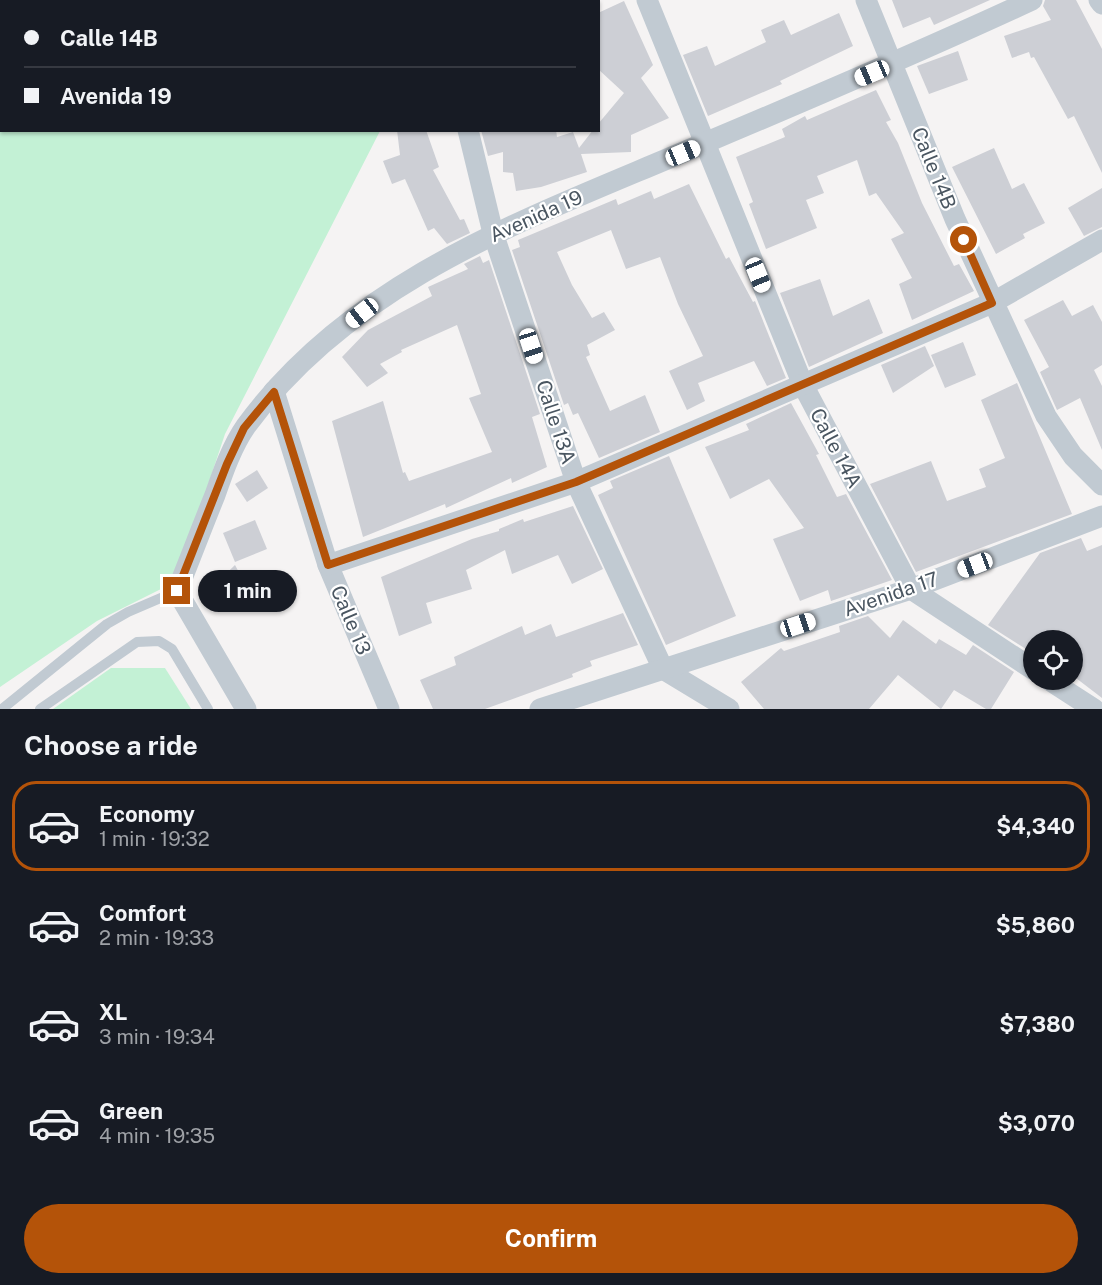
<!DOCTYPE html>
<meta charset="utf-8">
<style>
body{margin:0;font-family:"Public Sans",sans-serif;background:#242831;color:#f1f3f6;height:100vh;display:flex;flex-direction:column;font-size:22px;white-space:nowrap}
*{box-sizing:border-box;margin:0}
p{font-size:20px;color:#9ea1a6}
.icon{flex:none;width:33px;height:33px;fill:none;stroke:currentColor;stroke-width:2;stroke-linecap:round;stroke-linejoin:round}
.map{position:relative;height:709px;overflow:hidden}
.drawer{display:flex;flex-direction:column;background:#171b24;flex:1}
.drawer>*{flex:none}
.banner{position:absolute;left:0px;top:0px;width:600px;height:132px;box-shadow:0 2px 4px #0004;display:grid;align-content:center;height:132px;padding:0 24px;background:#171b24}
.controls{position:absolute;left:1023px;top:630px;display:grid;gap:12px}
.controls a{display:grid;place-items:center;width:60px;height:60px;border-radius:50%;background:#171b24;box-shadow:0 2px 4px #0004;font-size:30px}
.end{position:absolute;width:27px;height:27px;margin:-14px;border:8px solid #b45309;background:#fff;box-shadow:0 0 0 3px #fff}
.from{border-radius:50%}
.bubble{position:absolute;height:42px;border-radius:21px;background:#171b24;box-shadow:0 2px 4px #0004;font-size:20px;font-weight:700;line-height:42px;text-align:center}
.car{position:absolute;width:18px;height:36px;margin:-18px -9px;border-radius:8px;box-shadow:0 0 4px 2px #0007;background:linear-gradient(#fff 24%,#345 0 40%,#fff 0 76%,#345 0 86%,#fff 0)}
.banner b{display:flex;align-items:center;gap:21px;height:57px;font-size:22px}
.banner b+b{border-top:2px solid #363941}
.banner i{width:15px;height:15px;background:#f1f3f6}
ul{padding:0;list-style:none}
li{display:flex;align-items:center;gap:18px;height:90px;margin:0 12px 9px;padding:0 12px;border:3px solid transparent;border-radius:24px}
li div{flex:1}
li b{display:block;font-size:22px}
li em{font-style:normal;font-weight:700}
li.active{border-color:#b45309}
li>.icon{width:54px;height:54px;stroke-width:1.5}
h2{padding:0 24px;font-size:27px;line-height:72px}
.action{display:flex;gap:12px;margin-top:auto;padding:12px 24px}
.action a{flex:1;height:69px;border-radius:36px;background:#b45309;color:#fff;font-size:24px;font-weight:700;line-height:69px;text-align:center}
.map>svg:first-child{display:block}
.green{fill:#c3f1d5}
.building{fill:#cdcfd5}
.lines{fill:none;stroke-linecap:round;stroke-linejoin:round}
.lane{stroke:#c1cad2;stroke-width:10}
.street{stroke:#c1cad2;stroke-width:21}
.route{stroke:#b45309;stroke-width:8}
.labels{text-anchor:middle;stroke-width:4.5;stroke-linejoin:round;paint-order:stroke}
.street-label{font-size:20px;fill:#4a5661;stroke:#fff}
</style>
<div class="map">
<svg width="1102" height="709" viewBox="0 0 1102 709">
<rect width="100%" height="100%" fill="#f5f3f3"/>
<!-- green -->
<g class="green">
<path d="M0,0L370,1L2,2V130L380,131L225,434L178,575L171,584L97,621L0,687Z"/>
<path d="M111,668H165L191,709H53Z"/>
</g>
<!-- building -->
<g class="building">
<path d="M892,0H990L934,25L930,17L903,28Z"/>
<path d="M1045,0H1076L1102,49V173L1074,116L1068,119L1034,57L1031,58L1029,52L1012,58L1004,36L1051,20L1043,6Z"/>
<path d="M624,1L653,65L641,78L669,118L631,135V152L581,154L587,172L541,187L516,191L513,173L503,172V152L488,156L481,130H556L557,137L573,132L579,148L593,130H598V124L624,93L598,69V13Z"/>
<path d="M839,13L853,46L780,81L782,84L708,116L683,55L707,46L715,66L766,42L761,30L784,20L791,35Z"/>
<path d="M958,51L968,80L929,94L917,66Z"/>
<path d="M876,90L891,120L886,122L898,143L922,203L954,266L959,264L974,291L912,320L899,284L912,278L891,239L904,233L876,193L869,196L857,160L817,176L824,193L806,200L817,228L766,249L749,204L753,202L736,157L785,137L782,129L805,116L807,120Z"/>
<path d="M397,130H426L439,167L433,170L460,220L464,219L470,233L447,244L434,228L428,231L405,179L392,184L383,161L400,155Z"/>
<path d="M994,148L1012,189L1024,183L1045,223L1023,234L1025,238L996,254L952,167Z"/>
<path d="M689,184L726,259L729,257L753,302L755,301L786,378L767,386L754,361L698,383L705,401L687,410L669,371L703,356L678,304L660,257L626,269L611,230L557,252L572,285L592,318L604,312L615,330L587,345L590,355L586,357L610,411L645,395L660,432L599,458L578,413L573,415L568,403L564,405L512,250L520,247L518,240L616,199L618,205L651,191L654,199Z"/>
<path d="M1102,188V227L1084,236L1068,208Z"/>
<path d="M480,256L483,263L489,260L540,414L532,417L547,467L512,483L511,478L446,508L445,504L363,537L332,421L383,401L403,473L405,472L409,481L492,452L469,398L481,394L457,325L401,350L402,352L380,364L388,373L367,387L342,357L368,330L432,296L428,287L468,269L464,264Z"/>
<path d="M820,279L833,316L869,299L883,333L809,367L780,293Z"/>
<path d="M1063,300L1072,316L1093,305L1102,322V365L1094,370L1102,386V450L1080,398L1057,410L1040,372L1049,367L1024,320Z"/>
<path d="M963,342L976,375L945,388L931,355Z"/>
<path d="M925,346L934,366L893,393L881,365Z"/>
<path d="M1017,383L1072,514L916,572L870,484L931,461L947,501L986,487L979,469L1005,458L981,400Z"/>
<path d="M791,403L819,454L816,455L837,497L846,494L892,580L831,601L828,590L800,601L773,539L804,528L769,479L730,499L705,447L749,430L746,424Z"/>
<path d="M669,456L736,616L666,645L598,495L613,488L610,481Z"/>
<path d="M257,470L268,488L247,502L235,484Z"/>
<path d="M573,506L603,569L572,584L558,555L512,574L505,550L466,570L472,589L426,603L432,623L399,636L381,577L472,539L499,531V529L523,519L524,522Z"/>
<path d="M255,520L267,549L235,562L223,533Z"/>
<path d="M1081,538L1087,551L1102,545V698L1072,675V640H1034V654L988,625L1040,553Z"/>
<path d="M235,565L258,608H218L206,593Z"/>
<path d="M623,613L638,645L590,661L592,666L572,674L573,677L485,709H433L420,680L456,665L454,657L522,626L525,635L551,624L556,637Z"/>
<path d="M868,616L890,638L903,620L936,644L939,639L966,655L973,645L1014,672L991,709H986L954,690L941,709L898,675L869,709H764L741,682L781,648L784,651L840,632L839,626Z"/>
</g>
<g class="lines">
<!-- lane -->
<g class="lane">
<path d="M2,709L107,624L128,612L177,591"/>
<path d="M40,709L137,642L159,641L172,649L208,709"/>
</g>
<!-- street -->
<g class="street">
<path d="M455,0V2"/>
<path d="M647,0L803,385L911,589L1034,670"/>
<path d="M866,0L955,219L1046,416L1073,456L1102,485"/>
<path d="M1099,0L1102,4"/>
<path d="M468,130L493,233L576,482L663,669L729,709"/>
<path d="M274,391L328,565L389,709"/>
<path d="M328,565L576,482L992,303L1102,240"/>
<path d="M1049,680L1094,709"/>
<path d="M246,709L177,591C190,559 202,527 215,495C223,472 232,446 246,426C354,278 532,217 693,148C807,100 920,52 1032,0"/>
<path d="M540,709L911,589L1102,516"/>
</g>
</g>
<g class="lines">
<!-- route -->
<path class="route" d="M177,591L227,464L244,428L274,392L328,565L576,482L992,303L964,240"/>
</g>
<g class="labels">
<!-- street labels -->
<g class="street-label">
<text transform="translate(934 168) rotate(68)" y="7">Calle 14B</text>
<text transform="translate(536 216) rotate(-24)" y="7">Avenida 19</text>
<text transform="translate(556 422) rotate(72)" y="7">Calle 13A</text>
<text transform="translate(836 448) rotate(62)" y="7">Calle 14A</text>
<text transform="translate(891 594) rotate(-19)" y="7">Avenida 17</text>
<text transform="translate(351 620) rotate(67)" y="7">Calle 13</text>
</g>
</g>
</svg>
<div class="controls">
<a><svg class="icon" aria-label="locate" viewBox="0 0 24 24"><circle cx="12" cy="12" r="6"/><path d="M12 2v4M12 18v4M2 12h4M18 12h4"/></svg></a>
</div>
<i class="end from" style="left:964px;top:240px"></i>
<i class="end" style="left:177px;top:591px"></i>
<div class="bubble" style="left:198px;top:570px;width:99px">1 min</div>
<i class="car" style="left:872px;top:73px;rotate:247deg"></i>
<i class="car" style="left:683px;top:153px;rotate:67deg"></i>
<i class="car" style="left:758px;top:275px;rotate:158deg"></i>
<i class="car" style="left:362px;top:313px;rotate:232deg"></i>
<i class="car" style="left:531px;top:346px;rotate:162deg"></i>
<i class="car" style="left:975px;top:565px;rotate:249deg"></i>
<i class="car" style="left:798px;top:625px;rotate:72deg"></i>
<div class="banner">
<b><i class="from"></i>Calle 14B</b>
<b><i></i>Avenida 19</b>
</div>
</div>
<section class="drawer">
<h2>Choose a ride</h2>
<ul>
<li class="active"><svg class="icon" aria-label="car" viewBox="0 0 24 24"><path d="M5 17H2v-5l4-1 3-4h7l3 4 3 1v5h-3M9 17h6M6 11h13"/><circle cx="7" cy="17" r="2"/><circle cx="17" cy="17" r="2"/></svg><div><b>Economy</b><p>1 min · 19:32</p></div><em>$4,340</em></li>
<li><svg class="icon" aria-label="car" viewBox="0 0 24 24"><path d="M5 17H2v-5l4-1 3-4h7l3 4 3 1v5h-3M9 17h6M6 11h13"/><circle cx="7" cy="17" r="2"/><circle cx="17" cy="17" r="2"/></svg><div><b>Comfort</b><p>2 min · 19:33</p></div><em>$5,860</em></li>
<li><svg class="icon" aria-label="car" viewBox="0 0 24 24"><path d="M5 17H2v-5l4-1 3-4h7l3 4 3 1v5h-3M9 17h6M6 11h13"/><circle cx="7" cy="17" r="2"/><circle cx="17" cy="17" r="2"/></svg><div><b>XL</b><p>3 min · 19:34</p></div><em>$7,380</em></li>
<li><svg class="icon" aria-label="car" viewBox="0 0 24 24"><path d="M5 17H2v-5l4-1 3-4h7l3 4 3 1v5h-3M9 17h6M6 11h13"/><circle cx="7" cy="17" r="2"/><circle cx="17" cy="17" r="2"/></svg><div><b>Green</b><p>4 min · 19:35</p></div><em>$3,070</em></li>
</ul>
<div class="action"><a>Confirm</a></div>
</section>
